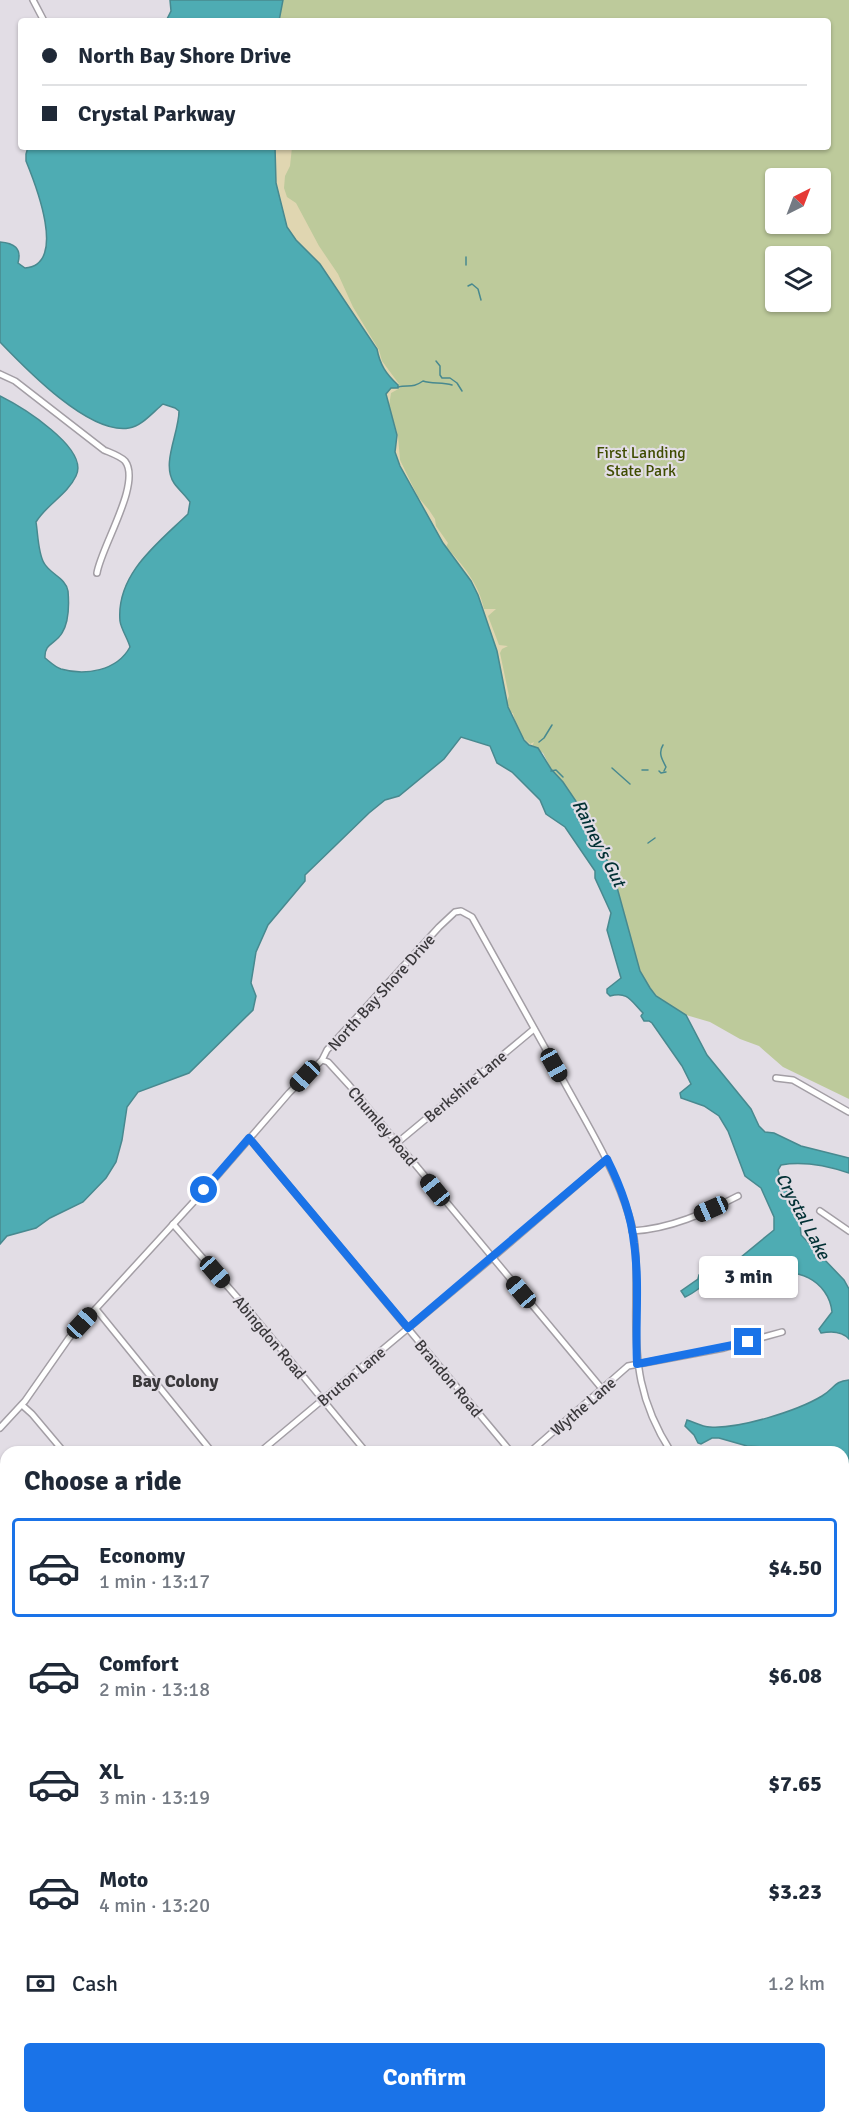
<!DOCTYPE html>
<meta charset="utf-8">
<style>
body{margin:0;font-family:Signika,sans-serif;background:#f2f2f3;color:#1f2937;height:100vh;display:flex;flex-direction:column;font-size:22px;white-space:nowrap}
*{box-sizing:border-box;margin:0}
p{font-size:20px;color:#747a83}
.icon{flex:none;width:33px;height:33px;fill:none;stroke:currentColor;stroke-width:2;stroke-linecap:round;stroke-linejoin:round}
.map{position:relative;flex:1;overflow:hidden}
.sheet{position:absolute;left:0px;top:1446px;width:849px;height:678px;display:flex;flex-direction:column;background:#fff;border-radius:18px 18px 0 0;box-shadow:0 2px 4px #0004}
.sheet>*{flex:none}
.top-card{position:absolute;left:18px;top:18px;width:813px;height:132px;border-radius:6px;box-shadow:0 2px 4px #0004;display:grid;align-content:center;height:132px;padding:0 24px;background:#fff}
.needle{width:39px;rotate:42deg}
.tools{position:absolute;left:765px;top:168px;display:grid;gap:12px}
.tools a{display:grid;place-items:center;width:66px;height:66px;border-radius:6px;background:#fff;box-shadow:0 2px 4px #0004;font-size:30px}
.end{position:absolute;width:27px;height:27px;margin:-14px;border:8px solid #1a73e8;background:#fff;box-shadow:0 0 0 3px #fff}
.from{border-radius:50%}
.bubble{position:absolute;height:42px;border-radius:6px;background:#fff;box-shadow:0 2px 4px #0004;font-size:20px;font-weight:700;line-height:42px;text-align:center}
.car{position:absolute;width:18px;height:36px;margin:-18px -9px;border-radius:8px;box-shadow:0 0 4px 2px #0007;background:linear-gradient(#222 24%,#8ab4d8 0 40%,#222 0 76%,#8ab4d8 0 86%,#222 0)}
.top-card b{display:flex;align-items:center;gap:21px;height:57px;font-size:22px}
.top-card b+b{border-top:2px solid #e0e1e3}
.top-card i{width:15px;height:15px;background:#1f2937}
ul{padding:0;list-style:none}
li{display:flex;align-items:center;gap:18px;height:99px;margin:0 12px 9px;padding:0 12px;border:3px solid transparent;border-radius:6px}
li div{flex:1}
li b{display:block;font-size:22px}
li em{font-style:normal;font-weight:700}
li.on{border-color:#1a73e8}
li>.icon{width:54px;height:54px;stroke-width:1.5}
h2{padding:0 24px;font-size:27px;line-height:72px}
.pay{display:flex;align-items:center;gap:15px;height:66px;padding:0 24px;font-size:22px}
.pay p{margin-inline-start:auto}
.action{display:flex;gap:12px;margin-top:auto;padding:12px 24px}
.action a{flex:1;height:69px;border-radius:6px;background:#1a73e8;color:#fff;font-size:24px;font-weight:700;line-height:69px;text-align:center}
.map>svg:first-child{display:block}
.green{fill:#bdca9b;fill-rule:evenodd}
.sand{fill:#e0d6b1}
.water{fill:#4eacb3;stroke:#48898f;stroke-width:1.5}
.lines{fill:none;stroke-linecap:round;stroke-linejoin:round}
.stream{stroke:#48898f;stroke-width:1.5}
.minor-casing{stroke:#a39ea5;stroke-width:8}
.minor{stroke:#fff;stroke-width:5}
.route{stroke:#1a73e8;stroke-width:8}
.labels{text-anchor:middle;stroke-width:4.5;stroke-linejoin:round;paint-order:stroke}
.park-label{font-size:16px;fill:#3f4c00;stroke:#e2dde5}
.street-label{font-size:16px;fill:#3a383b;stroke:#e2dde5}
.water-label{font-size:18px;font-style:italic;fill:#023135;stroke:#e2dde5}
.neighbourhood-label{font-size:18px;font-weight:bold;fill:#3a383b;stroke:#e2dde5}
</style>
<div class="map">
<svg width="849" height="2124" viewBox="0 0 849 2124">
<rect width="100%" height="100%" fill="#e2dde5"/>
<!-- green -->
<path class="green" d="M283,0H849V1099L783,1067L759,1046L740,1039L710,1022L686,1015L656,996L650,988L640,971L612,869L597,842L582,810L563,782L551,769L543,753L524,740L516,726L505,700L471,581L443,543L400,466L386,394L391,388L386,374L287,227L275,147H828V21H279ZM776,178H820V224H776ZM776,256H820V302H776Z"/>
<!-- sand -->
<g class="sand">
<path d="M269,147H292L290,166L285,176L284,188L287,197L296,203L319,246L338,274L353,307L379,350L382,361L399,384L394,385L376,371L305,252L281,218Z"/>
<path d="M371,384L386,390L402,387L391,393L389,406L398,436L400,460L418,497L429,510L435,519L436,526L448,543L446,547C463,565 479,584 484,609H496L488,616L499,645L508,646L502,649L500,653L509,696L506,704L509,712L513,713L518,733L530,744L534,742L530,751L524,747L509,715L453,559L402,476Z"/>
</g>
<!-- water -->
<g class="water">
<path d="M170,0H283L279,21H166L171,11Z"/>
<path d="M28,147H275L276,183L287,227L296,240L320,264L377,349C380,365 386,374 398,385V388H391L386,394L397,435L395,452L400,466L443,543L471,581L478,595L497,651L508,707L524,740L529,745L538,748L551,769L563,782L582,810L597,842L612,869L640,971L650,988L656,996L686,1015L707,1055L751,1109L759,1126L765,1132L774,1133L801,1146L849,1158V1173C828,1166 803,1161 781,1165L778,1170L781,1182L799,1211L801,1235L844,1280L849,1289V1339C842,1331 831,1331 821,1333L819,1329L832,1312C829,1281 794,1263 767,1279L762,1274C749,1273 740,1273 730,1281L717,1277C705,1282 697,1292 685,1297L681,1291L698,1279L699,1275L709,1266L741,1257L774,1230V1217L761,1188L745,1176L728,1131L719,1116L704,1106L681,1098L680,1093L691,1084L682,1066L652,1023L649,1021H644L641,1016L643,1013C631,1001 628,991 610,996L607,993V989L621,978L607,930L611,913L595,878V871L565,827L546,814L540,800L512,772L497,763L490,746L461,737L444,759L399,796L385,800L369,813L305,875V881L268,925L256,952L251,983L256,996L253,1010L189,1073L138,1092L127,1107L122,1140L116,1162L106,1178L83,1202L50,1218L36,1228L7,1236L0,1244V396C20,406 90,448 76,476C67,495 47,504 36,522C38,534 38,553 44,563C50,574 66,578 68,591C69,603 69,622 62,633C56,644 44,643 45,658C49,661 55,667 61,669C85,676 117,671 130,647C128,639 121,629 120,621C116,574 158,543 188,514L190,502C185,495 179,490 174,483C161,464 179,433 179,411L175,408L163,404C153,412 142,426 129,428C89,435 25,368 0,342V242C14,243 22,248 18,263L25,268C68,265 35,183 26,161V154Z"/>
<path d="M849,1380V1485H843V1452H795L783,1448L747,1446L719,1438H712L701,1444L698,1443L694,1435L685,1426L687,1420C694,1422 702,1427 710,1427C739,1429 797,1411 822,1396C834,1389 834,1381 849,1380Z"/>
<path d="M849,1773V2124H729L700,2120L697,2118H843V1867L846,1850L843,1841V1777Z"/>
<path d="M6,1951V2118H144L142,2124H0V1953Z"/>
</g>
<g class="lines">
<!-- stream -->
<g class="stream">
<path d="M466,265V257"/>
<path d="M468,286L472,284L478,289L481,300"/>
<path d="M436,361L440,366V375L442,378H450L457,383L462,391"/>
<path d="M398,387C410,385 413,388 423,381C432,384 442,382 452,385"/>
<path d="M539,742L544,738L552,725"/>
<path d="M663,745C658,753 662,759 666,767L664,771"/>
<path d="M612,768L630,784"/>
<path d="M642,770H648"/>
<path d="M551,771L556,770L563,777"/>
<path d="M659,771L661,773L666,772"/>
<path d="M648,843L655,838"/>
</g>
<defs>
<g id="minor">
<path d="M33,0L44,21"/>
<path d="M0,374L15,381L104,450C111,453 120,456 125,461C142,483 101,547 97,573"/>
<path d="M322,1060L328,1062L349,1085L603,1390"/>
<path d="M776,1078L793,1080L849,1112"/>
<path d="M249,1138L511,1452"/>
<path d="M397,1143L534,1029"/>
<path d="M820,1211L849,1231"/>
<path d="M173,1224L250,1312L366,1452"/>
<path d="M632,1231C670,1229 705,1213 738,1196"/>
<path d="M96,1309L212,1452"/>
<path d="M22,1405L32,1414L64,1452"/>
<path d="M0,1428L25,1401L69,1338L210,1184L289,1093L322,1060L327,1050L439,927L455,912L461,911L472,917C502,971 533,1026 563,1080C588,1126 615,1168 630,1219C638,1246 636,1276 636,1305C635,1362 639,1402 671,1452"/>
<path d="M260,1452L492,1258L607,1159"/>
<path d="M530,1452L628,1366L724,1348L782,1332"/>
<path d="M0,1535L6,1542"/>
<path d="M0,1693L6,1700"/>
<path d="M0,1852L6,1859"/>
<path d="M0,1884L6,1880"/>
<path d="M552,2118L559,2124"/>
<path d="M295,2124L296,2118"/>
<path d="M494,2124L499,2118"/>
</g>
</defs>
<!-- minor casing -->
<use href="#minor" class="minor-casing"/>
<!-- minor -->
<use href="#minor" class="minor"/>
</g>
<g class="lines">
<!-- route -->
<path class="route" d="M204,1190L249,1138L408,1328L607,1159C620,1185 631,1214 634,1243C640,1283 635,1323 637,1364L748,1342"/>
</g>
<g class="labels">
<!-- park labels -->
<g class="park-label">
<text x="641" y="458">First Landing<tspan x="641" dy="18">State Park</tspan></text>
</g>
<!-- street labels -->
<g class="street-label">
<text transform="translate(381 992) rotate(-48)" y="6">North Bay Shore Drive</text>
<text transform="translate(465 1086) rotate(-40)" y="6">Berkshire Lane</text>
<text transform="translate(383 1126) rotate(50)" y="6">Chumley Road</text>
<text transform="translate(270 1337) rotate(50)" y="6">Abingdon Road</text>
<text transform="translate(351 1376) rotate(-40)" y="6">Bruton Lane</text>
<text transform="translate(449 1378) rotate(50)" y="6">Brandon Road</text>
<text transform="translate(583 1406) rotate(-41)" y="6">Wythe Lane</text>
</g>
<!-- water labels -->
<g class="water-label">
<text transform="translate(599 843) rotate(63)" y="6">Rainey's Gut</text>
<text transform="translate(803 1216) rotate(62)" y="6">Crystal Lake</text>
</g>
<!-- neighbourhood labels -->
<g class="neighbourhood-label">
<text x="175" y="1387">Bay Colony</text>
</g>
</g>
</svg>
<div class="tools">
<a><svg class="needle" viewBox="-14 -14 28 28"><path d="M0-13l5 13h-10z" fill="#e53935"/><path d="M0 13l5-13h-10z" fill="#747a83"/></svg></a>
<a><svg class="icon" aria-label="layers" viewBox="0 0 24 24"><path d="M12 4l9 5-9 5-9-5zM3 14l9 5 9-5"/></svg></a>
</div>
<i class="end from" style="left:204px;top:1190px"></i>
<i class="end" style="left:748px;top:1342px"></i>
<div class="bubble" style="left:699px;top:1256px;width:99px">3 min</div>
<i class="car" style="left:554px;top:1065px;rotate:151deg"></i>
<i class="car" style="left:305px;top:1076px;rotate:223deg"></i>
<i class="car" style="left:435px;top:1190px;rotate:321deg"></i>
<i class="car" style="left:711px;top:1209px;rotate:246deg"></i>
<i class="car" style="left:215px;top:1272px;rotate:139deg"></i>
<i class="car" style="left:521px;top:1292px;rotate:320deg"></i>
<i class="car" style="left:82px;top:1323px;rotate:43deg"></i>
<div class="top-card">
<b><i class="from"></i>North Bay Shore Drive</b>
<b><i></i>Crystal Parkway</b>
</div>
<section class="sheet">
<h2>Choose a ride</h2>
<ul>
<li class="on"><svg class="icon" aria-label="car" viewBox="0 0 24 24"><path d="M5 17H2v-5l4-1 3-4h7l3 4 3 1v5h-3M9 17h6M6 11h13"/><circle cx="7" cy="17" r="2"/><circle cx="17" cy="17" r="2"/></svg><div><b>Economy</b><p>1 min · 13:17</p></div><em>$4.50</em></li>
<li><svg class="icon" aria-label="car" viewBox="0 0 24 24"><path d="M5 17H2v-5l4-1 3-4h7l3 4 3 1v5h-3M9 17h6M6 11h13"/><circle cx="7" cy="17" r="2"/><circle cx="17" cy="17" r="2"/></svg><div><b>Comfort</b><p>2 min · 13:18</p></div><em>$6.08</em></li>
<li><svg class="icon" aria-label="car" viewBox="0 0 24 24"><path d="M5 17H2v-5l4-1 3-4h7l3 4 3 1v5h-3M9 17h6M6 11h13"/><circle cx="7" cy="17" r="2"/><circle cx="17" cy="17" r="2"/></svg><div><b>XL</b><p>3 min · 13:19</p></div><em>$7.65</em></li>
<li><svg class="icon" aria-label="car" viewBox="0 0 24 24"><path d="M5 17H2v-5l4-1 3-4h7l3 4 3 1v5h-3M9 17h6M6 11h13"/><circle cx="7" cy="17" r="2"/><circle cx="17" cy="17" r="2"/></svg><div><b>Moto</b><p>4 min · 13:20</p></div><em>$3.23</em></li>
</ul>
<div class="pay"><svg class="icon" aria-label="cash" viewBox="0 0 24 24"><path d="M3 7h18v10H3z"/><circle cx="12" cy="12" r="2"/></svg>Cash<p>1.2 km</p></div>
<div class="action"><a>Confirm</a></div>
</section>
</div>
